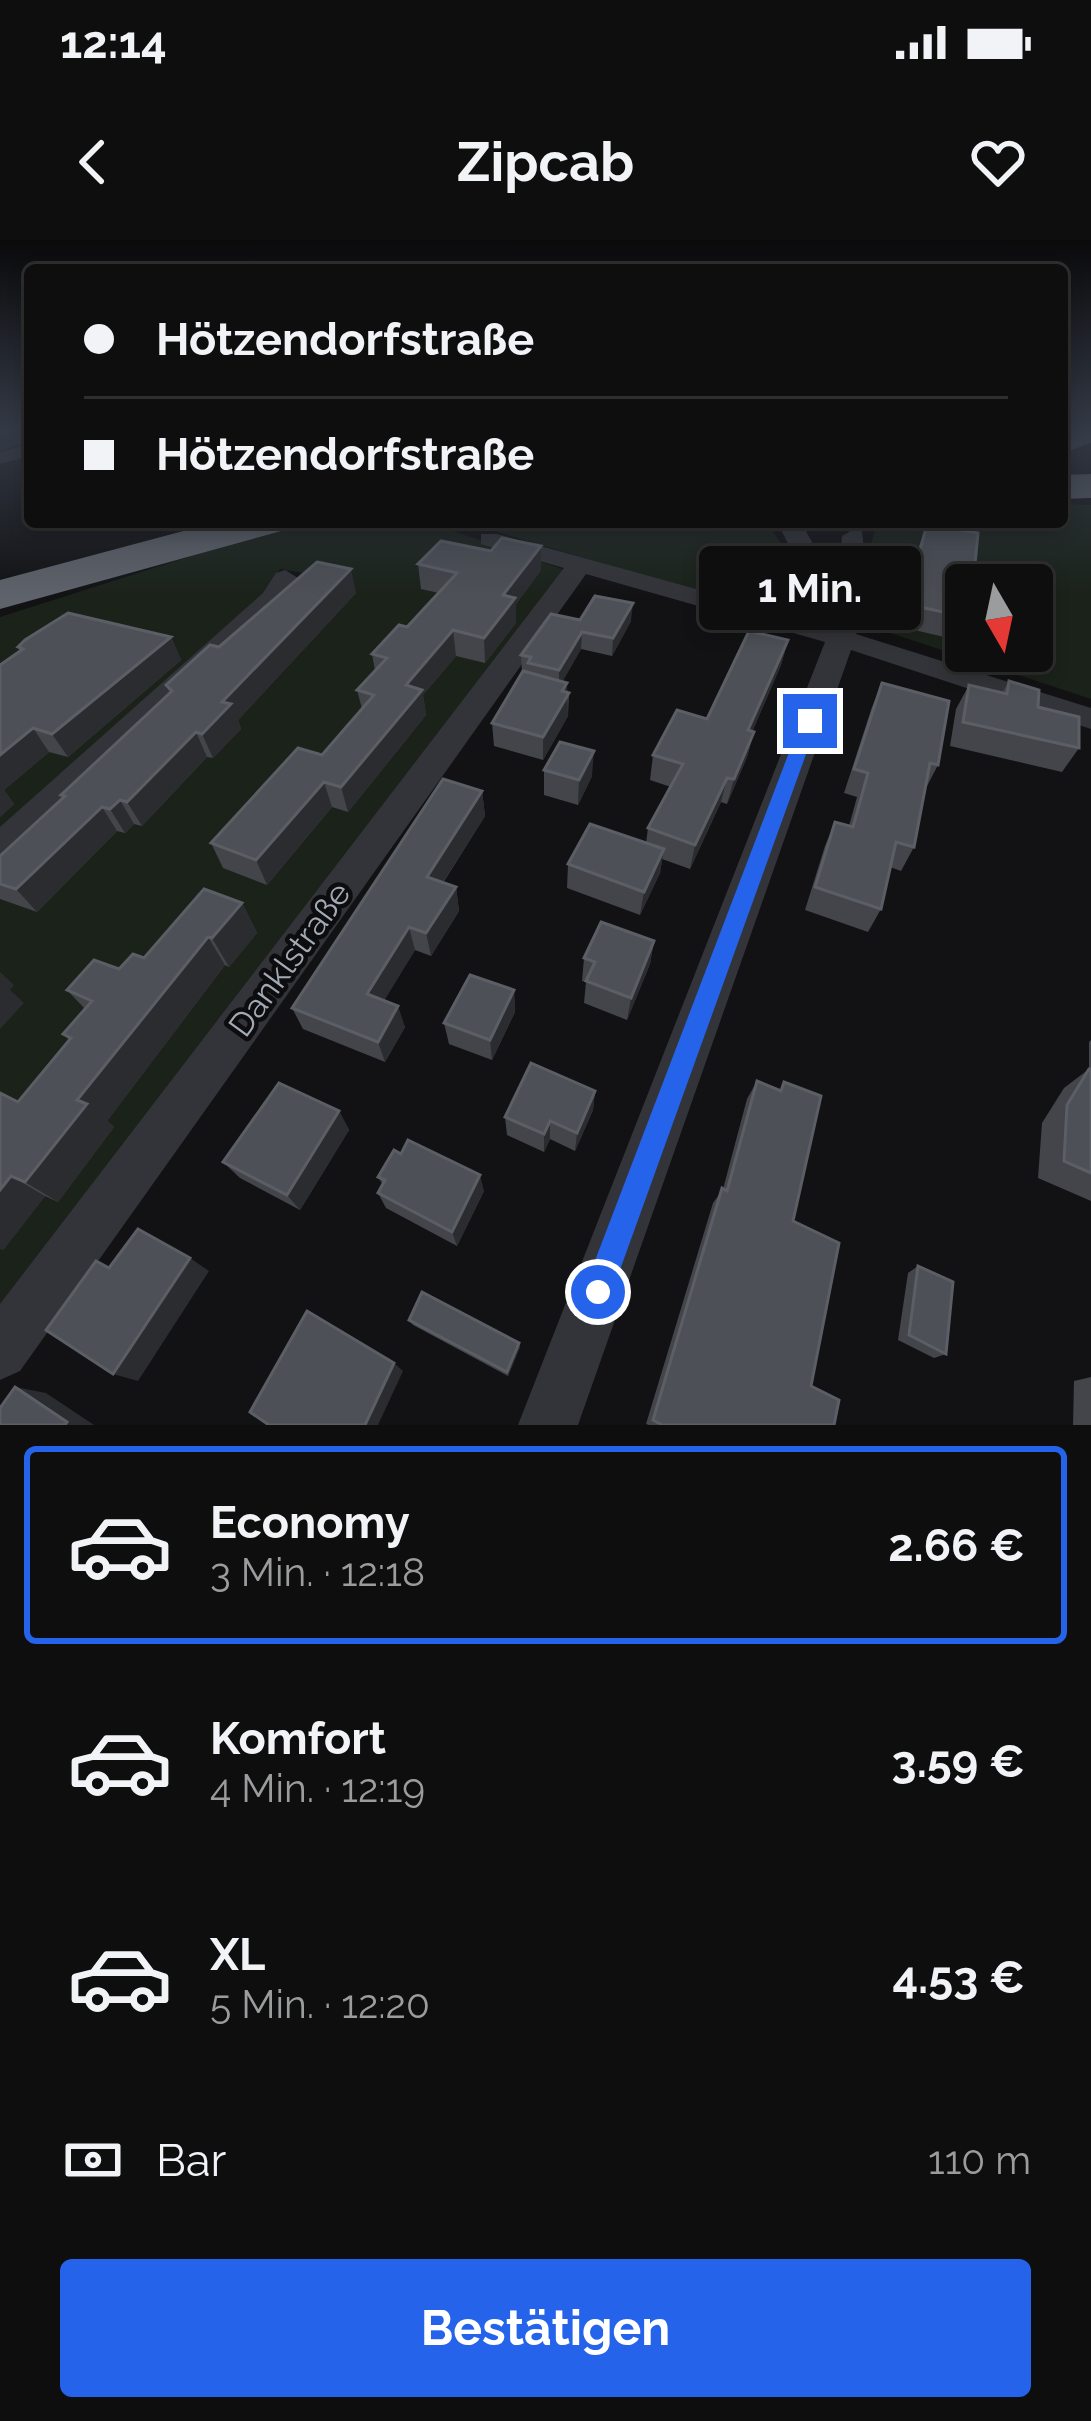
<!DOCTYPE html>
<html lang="de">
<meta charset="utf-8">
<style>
body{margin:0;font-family:Raleway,sans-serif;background:#171718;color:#f1f3f6;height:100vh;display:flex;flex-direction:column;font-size:45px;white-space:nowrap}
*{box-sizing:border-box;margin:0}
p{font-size:39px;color:#9b9c9e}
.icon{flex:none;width:66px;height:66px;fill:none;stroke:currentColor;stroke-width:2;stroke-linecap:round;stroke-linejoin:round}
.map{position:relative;height:1185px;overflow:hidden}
.drawer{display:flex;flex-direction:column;background:#0e0e0f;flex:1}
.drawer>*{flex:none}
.hud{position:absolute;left:24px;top:24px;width:1044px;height:264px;border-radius:12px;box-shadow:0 6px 18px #0003,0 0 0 3px #2e2e2f;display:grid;align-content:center;height:264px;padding:0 60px;background:#0e0e0f}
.needle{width:78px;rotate:171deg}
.tools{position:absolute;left:945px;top:324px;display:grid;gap:24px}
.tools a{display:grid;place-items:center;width:108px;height:108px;border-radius:12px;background:#0e0e0f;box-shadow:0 6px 18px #0003,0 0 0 3px #2e2e2f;font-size:60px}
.end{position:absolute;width:54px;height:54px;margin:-27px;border:15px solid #2563eb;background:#fff;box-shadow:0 0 0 6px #fff}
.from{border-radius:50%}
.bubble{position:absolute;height:84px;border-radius:12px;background:#0e0e0f;box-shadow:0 6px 18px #0003,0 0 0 3px #2e2e2f;font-size:39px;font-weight:700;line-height:84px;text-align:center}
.hud b{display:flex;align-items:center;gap:42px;height:114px;font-size:45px}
.hud b+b{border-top:3px solid #2e2e2f}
.hud i{width:30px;height:30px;background:#f1f3f6}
ul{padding:21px 0 0;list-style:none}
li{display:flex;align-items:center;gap:36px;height:198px;margin:0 24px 18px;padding:0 36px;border:6px solid transparent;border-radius:12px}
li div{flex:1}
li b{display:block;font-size:45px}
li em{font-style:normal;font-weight:700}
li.on{border-color:#2563eb}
li>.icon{width:108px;height:108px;stroke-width:1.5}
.pay{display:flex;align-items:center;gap:30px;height:132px;padding:0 60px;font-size:45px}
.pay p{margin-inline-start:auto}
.primary-button{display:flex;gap:24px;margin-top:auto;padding:24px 60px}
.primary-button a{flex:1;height:138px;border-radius:12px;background:#2563eb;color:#fff;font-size:48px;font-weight:700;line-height:138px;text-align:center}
.status{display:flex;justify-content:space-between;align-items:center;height:84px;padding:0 60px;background:#0e0e0f;direction:ltr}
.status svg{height:33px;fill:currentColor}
header{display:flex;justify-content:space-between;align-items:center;height:156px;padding:0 60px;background:#0e0e0f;font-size:54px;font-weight:700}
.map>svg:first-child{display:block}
.green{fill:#1a221a;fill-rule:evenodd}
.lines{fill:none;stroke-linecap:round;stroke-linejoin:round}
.minor{fill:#333439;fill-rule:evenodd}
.motorway{fill:#5e636b;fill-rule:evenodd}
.wall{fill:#43454a}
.shaded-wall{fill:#2b2c30}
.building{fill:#4d5056;stroke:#5b5e65;stroke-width:3}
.route{fill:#2563eb}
.labels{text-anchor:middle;stroke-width:9;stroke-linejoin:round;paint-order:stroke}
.street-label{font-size:33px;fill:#a2aab6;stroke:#0d0d0f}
</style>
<div class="status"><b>12:14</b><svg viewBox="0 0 49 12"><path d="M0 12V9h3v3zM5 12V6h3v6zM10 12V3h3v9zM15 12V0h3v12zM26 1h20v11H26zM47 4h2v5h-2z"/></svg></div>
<header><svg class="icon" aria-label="back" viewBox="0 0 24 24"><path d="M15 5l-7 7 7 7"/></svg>Zipcab<svg class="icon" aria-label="heart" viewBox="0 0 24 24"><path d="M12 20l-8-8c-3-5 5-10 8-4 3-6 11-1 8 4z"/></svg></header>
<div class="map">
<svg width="1091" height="1185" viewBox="0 0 1091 1185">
<rect width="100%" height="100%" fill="#121214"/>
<!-- green -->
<g class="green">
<path d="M1062,264L1091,265V459L878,389L855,363L877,282H1062ZM966,345H1032V411H966Z"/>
<path d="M298,282H427L565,330L0,1065V630L311,334L280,329L266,352L0,591V377Z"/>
<path d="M485,282H766L793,320L807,369L780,362L770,373L487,289Z"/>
</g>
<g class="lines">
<!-- minor -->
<g class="minor">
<path d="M30,204V216L0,224V212Z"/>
<path d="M777,282H801L838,350L842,296L854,289L862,291L867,337L856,394L1091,468V489L851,410L578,1185H518L825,402L586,334L20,1131L0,1140V1064L564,328L481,304V294H497L823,384L815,356Z"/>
<path d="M285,330L298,338L282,364L13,619L0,623V587L263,353L276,333Z"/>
</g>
<!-- motorway -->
<g class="motorway">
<path d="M1062,190H1091V203L1062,213Z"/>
<path d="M1091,234V258L1062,259V235Z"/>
<path d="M217,282H287L281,291L0,369V340Z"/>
</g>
</g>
<!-- wall -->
<g class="wall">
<path d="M927,284L966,345V402L897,386L919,306Z"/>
<path d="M541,306V330L516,364V383L485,423L456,416L423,455L426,475L348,572L332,567L267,645L223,628L211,603L322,515L362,469L357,450L375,431L372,414L407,387L439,353L421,349L418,324L491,311Z"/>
<path d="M356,353L238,480L241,489L213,518L207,517L142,586L134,584L125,593L117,591L37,672L0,659V616L63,558L61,555L170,453L166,445L219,407Z"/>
<path d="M1032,362L1042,394L1029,417L1004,411H1032Z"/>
<path d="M580,380L631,381L612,416L581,409L562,442L567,453H569L568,476L543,520L494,506L492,483L522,433L521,415Z"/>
<path d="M171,397L181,420L68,517L49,512L4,550L14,564L0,577V425L20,411L18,407Z"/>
<path d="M788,400L781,425L752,492H754L747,517L727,564L721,562L690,629L662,619L660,633L640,675L567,648L568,624L646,603L648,588L671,547L650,540L653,515L707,479Z"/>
<path d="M1009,441L1079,508L1062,532L950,506L956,469L969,445L1002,453Z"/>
<path d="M882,443L938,525L926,548L914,607L901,631L890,627L881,669L868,692L805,670L825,606L835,582L849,586L857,557L844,553L872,467Z"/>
<path d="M544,530L592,536L578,565L544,555Z"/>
<path d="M482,551L485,576L443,643L456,647L459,671L431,716L415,710L384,760L405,787L385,822L303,789L292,768Z"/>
<path d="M242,663L257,693L229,727L225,725L107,881L114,887L58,962L45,956L3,1010L18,862L69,800L63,794L85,769L67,750L144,718Z"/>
<path d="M654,701L650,724L627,780L584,763L586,742L582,741L584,718Z"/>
<path d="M514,750L515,772L492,820L449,804L444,783Z"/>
<path d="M1091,800V961L1038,938L1042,883L1064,848L1089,829V802Z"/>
<path d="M757,841L780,850L784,842L793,981L811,1146L834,1185H649L646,1184L713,963L723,949L747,859Z"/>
<path d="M595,851L593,870L575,911L550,899L544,912L507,895L505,877Z"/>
<path d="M339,871L349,890L300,970L240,938L223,922Z"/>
<path d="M378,937L484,951L457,1006L386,968L378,953L383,945Z"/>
<path d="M918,1026L946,1114L934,1118L898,1100L908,1033Z"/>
<path d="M409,1080L520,1107L508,1136L413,1085Z"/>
<path d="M1091,1137V1185H1073L1074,1141Z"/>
</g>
<!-- shaded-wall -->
<g class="shaded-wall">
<path d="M0,190H30V201L0,211Z"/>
<path d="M541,306V330L516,364V383L485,423L484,398L503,355Z"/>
<path d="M351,329L356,353L238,480L241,489L213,518L202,494L222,462Z"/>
<path d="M633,363L631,381L612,416L613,398Z"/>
<path d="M453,390L456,416L423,455L426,475L348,572L341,547L406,445Z"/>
<path d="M582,392L581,409L559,448V430Z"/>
<path d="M171,397L181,420L68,517L52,494Z"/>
<path d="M788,400L781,425L742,515L748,490Z"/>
<path d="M567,443L568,476L543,520V497Z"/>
<path d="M33,488L49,512L4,550L14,564L0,577V515Z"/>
<path d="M196,492L207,517L142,586L127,562Z"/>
<path d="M754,492L747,517L727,564L734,539Z"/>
<path d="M594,511L592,536L578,565L579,540Z"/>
<path d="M727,538L721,562L690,629L695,605Z"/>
<path d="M324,542L332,567L267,645L256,620Z"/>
<path d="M482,551L485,576L431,661L427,637Z"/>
<path d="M120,560L134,584L125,593L110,569Z"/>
<path d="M102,567L117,591L37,672L16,649Z"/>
<path d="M664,609L660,633L640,675L644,652Z"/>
<path d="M456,647L459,671L431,716L426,693Z"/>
<path d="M242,663L257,693L229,727L212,698Z"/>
<path d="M409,687L415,710L375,776L367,754Z"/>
<path d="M208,697L225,725L107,881L114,887L58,962L25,942L77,860Z"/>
<path d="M654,701L650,724L627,780L631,758Z"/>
<path d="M0,732L14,745L10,750L24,763L0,789Z"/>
<path d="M514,750L515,772L492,820L490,800Z"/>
<path d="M398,766L405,787L385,822L378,802Z"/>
<path d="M595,851L593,870L575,911L577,893Z"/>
<path d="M339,871L349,890L300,970L287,955Z"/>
<path d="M550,881V899L544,912V894Z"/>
<path d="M480,935L484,951L457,1006L452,992Z"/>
<path d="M11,936L45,956L3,1010L0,1009V950Z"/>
<path d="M190,1018L209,1031L138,1141L113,1134Z"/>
<path d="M519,1103L520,1107L508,1136L507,1132Z"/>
<path d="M394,1123L403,1131L378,1185H365Z"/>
<path d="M15,1147L46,1153L94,1185H65Z"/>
</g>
<!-- building -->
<g class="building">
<path d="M927,284L978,293L973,345H966V377L906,364Z"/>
<path d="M502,298L541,306L503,355L515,358L484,398L453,390L406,445L422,450L341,547L324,542L256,620L211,603L298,508L322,515L374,455L357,450L387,418L372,414L399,385L407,387L457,333L418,324L441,301L491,311Z"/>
<path d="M317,322L351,329L222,462L231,464L202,494L196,492L127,562L120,560L110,569L102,567L16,649L0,644V616L65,556L61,555L172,451L166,445L210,405L219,407Z"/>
<path d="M595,356L633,363L613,398L582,392L559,430L528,423L531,417L521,415L551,374L580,380Z"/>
<path d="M1032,362L1044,364L1042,394L1032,392Z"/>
<path d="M68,373L171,397L52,494L33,488L0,515V425L23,409L18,407L25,400Z"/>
<path d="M749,391L788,400L748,490L754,492L734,539L727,538L695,605L648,588L683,524L653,515L677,470L707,479Z"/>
<path d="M523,431L567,443L562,451L569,453L543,497L492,483Z"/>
<path d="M1009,441L1039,450L1038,467L1079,477V508L963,482L969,445L1007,454Z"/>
<path d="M882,443L949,461L938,525L930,523L914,607L896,602L881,669L815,647L835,582L853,587L868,533L854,529Z"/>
<path d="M560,502L594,511L579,540L544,530Z"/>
<path d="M443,539L482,551L427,637L456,647L426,693L409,687L367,754L398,766L378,802L292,768Z"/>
<path d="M590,584L664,609L644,652L568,624Z"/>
<path d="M204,649L242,663L212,698L208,697L77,860L87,864L25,942L11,936L0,950V853L18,862L71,798L63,794L92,761L67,750L94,720L119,729L133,714L144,718Z"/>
<path d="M601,682L654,701L631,758L586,741L595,722L584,718Z"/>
<path d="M470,735L514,750L490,800L444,783Z"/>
<path d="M531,823L595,851L577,893L550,881L544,894L505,877Z"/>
<path d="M1089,829H1091V933L1064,921L1067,865Z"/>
<path d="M757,841L781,851L784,842L821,856L793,981L839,1003L811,1146L839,1160L834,1185H662L653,1180L722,948L727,951Z"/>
<path d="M279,843L339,871L287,955L223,922Z"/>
<path d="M408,900L480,935L452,992L378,953L385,940L378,937L394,910L401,914Z"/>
<path d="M138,989L190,1018L113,1134L46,1090L96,1021L109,1028Z"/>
<path d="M918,1026L953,1042L946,1114L909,1095Z"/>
<path d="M422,1052L519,1103L507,1132L409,1080Z"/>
<path d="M307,1071L394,1123L365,1185H269L250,1172Z"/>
<path d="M15,1147L67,1182L65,1185H0V1168Z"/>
</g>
<!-- sky -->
<linearGradient id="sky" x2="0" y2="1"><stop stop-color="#0a0a0b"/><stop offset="0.53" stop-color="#333945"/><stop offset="1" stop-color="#333945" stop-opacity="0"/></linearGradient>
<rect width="1091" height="356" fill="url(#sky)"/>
<!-- route -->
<path class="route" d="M810,476L818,481L612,1052L608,1062L598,1066L587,1062L583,1052L801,481Z"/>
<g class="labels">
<!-- street labels -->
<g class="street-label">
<text transform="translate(289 719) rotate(-54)" y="12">Danklstraße</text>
</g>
</g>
</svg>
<div class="tools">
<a><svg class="needle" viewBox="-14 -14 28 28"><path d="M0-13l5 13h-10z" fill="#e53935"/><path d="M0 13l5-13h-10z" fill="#9b9c9e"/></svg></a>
</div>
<i class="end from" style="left:598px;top:1052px"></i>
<i class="end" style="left:810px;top:481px"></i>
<div class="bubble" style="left:699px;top:306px;width:222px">1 Min.</div>
<div class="hud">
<b><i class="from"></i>Hötzendorfstraße</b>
<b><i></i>Hötzendorfstraße</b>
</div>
</div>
<section class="drawer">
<ul>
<li class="on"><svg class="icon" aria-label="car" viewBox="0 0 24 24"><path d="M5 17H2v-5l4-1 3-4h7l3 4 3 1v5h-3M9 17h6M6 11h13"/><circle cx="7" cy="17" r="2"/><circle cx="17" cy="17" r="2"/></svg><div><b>Economy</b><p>3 Min. · 12:18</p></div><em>2.66 €</em></li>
<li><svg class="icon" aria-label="car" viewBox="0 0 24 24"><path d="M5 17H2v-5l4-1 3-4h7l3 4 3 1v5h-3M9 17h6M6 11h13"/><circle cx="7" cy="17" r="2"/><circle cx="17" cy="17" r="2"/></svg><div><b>Komfort</b><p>4 Min. · 12:19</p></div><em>3.59 €</em></li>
<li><svg class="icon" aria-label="car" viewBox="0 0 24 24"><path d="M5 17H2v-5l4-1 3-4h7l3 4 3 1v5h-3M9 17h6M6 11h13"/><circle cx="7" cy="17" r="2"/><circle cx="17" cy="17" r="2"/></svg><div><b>XL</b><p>5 Min. · 12:20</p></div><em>4.53 €</em></li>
</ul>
<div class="pay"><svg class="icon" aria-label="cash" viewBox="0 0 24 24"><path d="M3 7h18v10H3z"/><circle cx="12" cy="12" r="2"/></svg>Bar<p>110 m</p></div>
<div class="primary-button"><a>Bestätigen</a></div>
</section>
